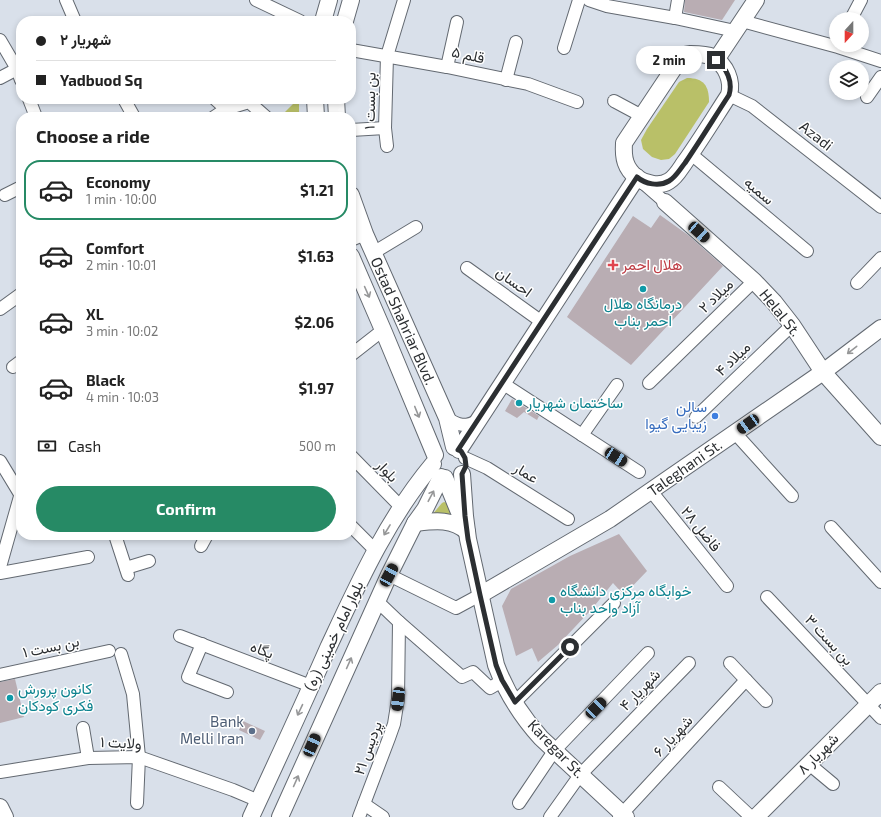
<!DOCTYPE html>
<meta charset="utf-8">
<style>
body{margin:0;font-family:"Exo 2",Vazirmatn,sans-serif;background:#f2f2f2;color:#222;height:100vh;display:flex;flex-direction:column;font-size:15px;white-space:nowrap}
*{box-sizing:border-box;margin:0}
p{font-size:13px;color:#767676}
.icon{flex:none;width:22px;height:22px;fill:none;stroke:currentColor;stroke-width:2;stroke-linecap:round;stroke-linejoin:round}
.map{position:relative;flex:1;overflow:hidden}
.panel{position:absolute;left:16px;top:112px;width:340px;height:428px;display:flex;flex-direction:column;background:#fff;border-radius:16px;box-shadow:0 2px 6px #0003}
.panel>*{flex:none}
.banner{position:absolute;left:16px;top:16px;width:340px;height:88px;border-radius:16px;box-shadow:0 2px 6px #0003;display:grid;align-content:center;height:88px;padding:0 20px;background:#fff}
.needle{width:26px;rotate:201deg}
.buttons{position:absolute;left:829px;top:12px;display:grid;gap:8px}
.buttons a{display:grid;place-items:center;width:40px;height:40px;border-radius:50%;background:#fff;box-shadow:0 2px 6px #0003;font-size:20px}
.end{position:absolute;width:18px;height:18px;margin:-9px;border:5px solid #2c2f32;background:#fff;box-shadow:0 0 0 2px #fff}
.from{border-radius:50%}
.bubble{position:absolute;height:28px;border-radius:14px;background:#fff;box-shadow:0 2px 6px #0003;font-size:13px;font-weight:700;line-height:28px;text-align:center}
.car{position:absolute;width:12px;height:24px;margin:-12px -6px;border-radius:5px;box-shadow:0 0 3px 1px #0007;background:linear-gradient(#222 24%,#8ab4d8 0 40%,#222 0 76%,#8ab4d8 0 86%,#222 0)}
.banner b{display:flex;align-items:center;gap:14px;height:38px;font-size:15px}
.banner b+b{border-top:1px solid #e0e0e0}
.banner i{width:10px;height:10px;background:#222}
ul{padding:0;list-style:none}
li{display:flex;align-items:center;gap:12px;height:60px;margin:0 8px 6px;padding:0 12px;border:2px solid transparent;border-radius:16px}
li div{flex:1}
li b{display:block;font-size:15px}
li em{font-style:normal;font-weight:700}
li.on{border-color:#268a65}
li>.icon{width:36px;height:36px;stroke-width:1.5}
h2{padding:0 20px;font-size:18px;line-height:48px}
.pay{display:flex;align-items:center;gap:10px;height:44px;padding:0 20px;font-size:15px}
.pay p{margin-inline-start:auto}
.primary-button{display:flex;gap:8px;margin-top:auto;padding:8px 20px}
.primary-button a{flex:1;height:46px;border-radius:24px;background:#268a65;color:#fff;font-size:16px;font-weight:700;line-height:46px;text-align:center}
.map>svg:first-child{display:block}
.green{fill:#b9c068}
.building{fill:#b9adb3}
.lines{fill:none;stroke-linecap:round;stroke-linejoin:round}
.minor-casing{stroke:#636971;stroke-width:14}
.major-casing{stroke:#636971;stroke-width:18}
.minor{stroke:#fff;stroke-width:12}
.major{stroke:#fff;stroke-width:16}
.oneway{stroke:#969798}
.route{stroke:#2c2f32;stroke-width:5}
.health-dot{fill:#e0444e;stroke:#fff;stroke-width:1.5}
.culture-dot{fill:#0f9aa8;stroke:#fff;stroke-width:1.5}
.shop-dot{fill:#3f7fe0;stroke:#fff;stroke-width:1.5}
.service-dot{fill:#5c6f8a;stroke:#fff;stroke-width:1.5}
.labels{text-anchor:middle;stroke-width:3;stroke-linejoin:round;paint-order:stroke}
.street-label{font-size:15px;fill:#2c2f32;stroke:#fff}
.health-label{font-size:15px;fill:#be3a42;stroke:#fff;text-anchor:start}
.culture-label{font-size:15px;fill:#0d838f;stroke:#fff;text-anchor:start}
.shop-label{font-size:15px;fill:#366cbe;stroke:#fff;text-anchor:end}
.service-label{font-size:15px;fill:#4e5e75;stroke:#fff;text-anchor:end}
</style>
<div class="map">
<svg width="881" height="817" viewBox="0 0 881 817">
<rect width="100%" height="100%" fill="#d9e0ea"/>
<!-- green -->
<g class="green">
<path d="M687,78C704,78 709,86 709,102L675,154L669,159L661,160L652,157L643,149L641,140L647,129L679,82Z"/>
<path d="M298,99H299V117H280Z"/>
<path d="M444,502L447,503L458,521L431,516L442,503Z"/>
</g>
<!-- building -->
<g class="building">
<path d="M685,0H735L722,20L684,12Z"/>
<path d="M660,215L688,235L723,266L631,365L567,317L633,216L651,228Z"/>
<path d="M512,399L539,416L537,420L524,412L517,418L505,411Z"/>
<path d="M619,534L647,571L624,595L613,583L591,610L558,645L538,662L532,648L516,656L502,606L511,589L570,556Z"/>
<path d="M15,679L24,717L0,723V682Z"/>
<path d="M243,721L265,731L260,740L239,730Z"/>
</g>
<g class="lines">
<defs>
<g id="minor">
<path d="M66,0L75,21"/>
<path d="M256,0L300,21"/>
<path d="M589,0L607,6L675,18L735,31"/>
<path d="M675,18L678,0"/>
<path d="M851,19L861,0"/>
<path d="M742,21L838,47L881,61"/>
<path d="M0,40L17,69L21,80"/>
<path d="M564,48L579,0"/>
<path d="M351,50L447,67L528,84L577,102"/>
<path d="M447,67L457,22"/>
<path d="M0,78L17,69"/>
<path d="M506,80L516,42"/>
<path d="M729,95L752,106L881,207"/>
<path d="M867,97L881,77"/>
<path d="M29,99L36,117"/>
<path d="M124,99L134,117"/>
<path d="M215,99L226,109L249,102L266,117"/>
<path d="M614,101L642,116"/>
<path d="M214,117L226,109"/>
<path d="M351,130L385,128"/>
<path d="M387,146L385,128L387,56L404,0"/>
<path d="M691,154L807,251"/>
<path d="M642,182L665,202"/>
<path d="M5,195L21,187"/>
<path d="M351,240L365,234"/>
<path d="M373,253L416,227"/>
<path d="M467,268L542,322"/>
<path d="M857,283L881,258"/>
<path d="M0,309L21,294"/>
<path d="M351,355L383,330"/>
<path d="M13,367L21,361"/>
<path d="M502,383L639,472"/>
<path d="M649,383L754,281"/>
<path d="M696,417L792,325"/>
<path d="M447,418C459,426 465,427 477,421"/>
<path d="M735,433L792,496"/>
<path d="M582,435L617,385"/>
<path d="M351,456L401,507"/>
<path d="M465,458L487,468L568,519"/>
<path d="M0,461L20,494"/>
<path d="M651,491L727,586"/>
<path d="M351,526L375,550"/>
<path d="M831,527L881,582"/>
<path d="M115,535L128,575"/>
<path d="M201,546L207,535"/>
<path d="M0,567L21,493"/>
<path d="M126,568L149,561"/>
<path d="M0,573L88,557"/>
<path d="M389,575L456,608L480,595"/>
<path d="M767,597L881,718"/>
<path d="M399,622L462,677L473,672L490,688L502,681"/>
<path d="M180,636L311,686"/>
<path d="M202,644L188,677L227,692"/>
<path d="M121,654L133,694L139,757L137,803"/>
<path d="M730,663L766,701"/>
<path d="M0,675L109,651"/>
<path d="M515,702L614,603"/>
<path d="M83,728L88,758"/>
<path d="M809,764L833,784"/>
<path d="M0,772L88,758L139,757L233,790L259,801"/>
<path d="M719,787L751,817"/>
<path d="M519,803L554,751L648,653"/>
<path d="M364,804L383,817"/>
<path d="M359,817L389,738L394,724L398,699L399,622L377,601"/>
<path d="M550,817L580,775L689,663"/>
<path d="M619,817L746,680"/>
</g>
<g id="major">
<path d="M323,21L329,0"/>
<path d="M345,21L351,0"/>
<path d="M691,54C698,54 706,54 713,57C726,65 733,81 729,95C714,118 700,141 685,162C680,169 676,177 669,181C660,187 646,184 637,178C625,168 623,158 624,143L680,59L685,55Z"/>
<path d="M716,60L756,0"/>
<path d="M315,99L316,117"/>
<path d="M336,99L337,117"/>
<path d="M351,195L365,234L447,418L454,447"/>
<path d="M665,202L754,281L774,302L792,325L823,372L881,437"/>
<path d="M351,256L383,330L435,455"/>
<path d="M459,450L637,177"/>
<path d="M462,474L465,516L468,539L496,665C506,692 522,717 541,738L626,817"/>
<path d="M445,478L461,517"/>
<path d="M415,523C433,521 453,518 467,532"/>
<path d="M480,595L610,519L823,372L881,328"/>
<path d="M0,807L5,817"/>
<path d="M251,817C277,761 303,705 328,648C358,584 387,519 433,464"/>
<path d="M280,817L389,575L415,523L425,509L441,477"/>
<path d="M756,817L881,692"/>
</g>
</defs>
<!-- minor casing -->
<use href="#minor" class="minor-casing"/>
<!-- major casing -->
<use href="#major" class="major-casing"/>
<!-- minor -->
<use href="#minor" class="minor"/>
<!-- major -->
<use href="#major" class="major"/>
</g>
<!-- one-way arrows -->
<defs><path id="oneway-shaft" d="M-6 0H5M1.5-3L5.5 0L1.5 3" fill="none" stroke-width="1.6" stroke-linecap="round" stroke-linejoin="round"/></defs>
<g class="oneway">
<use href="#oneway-shaft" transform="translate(367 292) rotate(66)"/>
<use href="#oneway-shaft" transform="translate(852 350) rotate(142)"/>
<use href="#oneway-shaft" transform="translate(417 412) rotate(68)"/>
<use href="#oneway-shaft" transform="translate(431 496) rotate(-62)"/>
<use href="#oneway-shaft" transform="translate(387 530) rotate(121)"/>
<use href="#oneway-shaft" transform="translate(349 663) rotate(-66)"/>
<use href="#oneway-shaft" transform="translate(300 710) rotate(115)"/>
<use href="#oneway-shaft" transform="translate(296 781) rotate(-66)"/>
</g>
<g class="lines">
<!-- route -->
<path class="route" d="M570,647L515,702L502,680L496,665L480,595L468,539L465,516L462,474L466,466L465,458L461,451L458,450L637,177C645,184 659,187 669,181C676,177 680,169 685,163C700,141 714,118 729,95C733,82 727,68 716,60"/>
</g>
<!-- markers -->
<path class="health-dot" d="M611 259h4v4h4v4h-4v4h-4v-4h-4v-4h4z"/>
<g class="culture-dot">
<circle cx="643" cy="289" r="4"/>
<circle cx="519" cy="403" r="4"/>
<circle cx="552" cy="600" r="4"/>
<circle cx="10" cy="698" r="4"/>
</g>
<circle class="shop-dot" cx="715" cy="416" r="4"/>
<circle class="service-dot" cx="252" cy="731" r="4"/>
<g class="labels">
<!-- street labels -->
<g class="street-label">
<text transform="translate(468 55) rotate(12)" y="5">قلم ۵</text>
<text transform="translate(370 101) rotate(-89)" y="5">بن بست ۱</text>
<text transform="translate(816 136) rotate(38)" y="5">Azadi</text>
<text transform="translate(759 191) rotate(40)" y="5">سمیه</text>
<text transform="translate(514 282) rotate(36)" y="5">احسان</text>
<text transform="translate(716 296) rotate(-44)" y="5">میلاد ۲</text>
<text transform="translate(780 313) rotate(51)" y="5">Helal St.</text>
<text transform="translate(403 321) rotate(66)" y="5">Ostad Shahriar Blvd.</text>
<text transform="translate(733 359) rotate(-44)" y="5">میلاد ۴</text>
<text transform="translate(685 468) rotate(-35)" y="5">Taleghani St.</text>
<text transform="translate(387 471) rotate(46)" y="5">بلوار</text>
<text transform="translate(526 473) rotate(32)" y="5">عمار</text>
<text transform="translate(701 529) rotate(51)" y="5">فاضل ۲۸</text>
<text transform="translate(334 636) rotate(-65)" y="5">بلوار امام خمینی (ره)</text>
<text transform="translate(829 640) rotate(47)" y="5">بن بست ۳</text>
<text transform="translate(51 647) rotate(-12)" y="5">بن بست ۱</text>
<text transform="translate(262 650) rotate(21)" y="5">پگاه</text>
<text transform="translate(640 690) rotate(-46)" y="5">شهریار ۴</text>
<text transform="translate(673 736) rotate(-47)" y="5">شهریار ۶</text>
<text transform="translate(121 743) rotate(3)" y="5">ولایت ۱</text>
<text transform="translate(368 748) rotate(-70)" y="5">پردیس ۲۱</text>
<text transform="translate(556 749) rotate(46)" y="5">Karegar St.</text>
<text transform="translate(818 754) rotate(-45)" y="5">شهریار ۸</text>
</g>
<!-- health labels -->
<g class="health-label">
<text x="622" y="270">هلال احمر</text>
</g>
<!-- culture labels -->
<g class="culture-label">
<text x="643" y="309" text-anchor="middle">درمانگاه هلال<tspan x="643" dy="17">احمر بناب</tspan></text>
<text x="527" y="408">ساختمان شهریار</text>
<text x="560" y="596">خوابگاه مرکزی دانشگاه<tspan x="560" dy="17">آزاد واحد بناب</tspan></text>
<text x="18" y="694">کانون پرورش<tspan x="18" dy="17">فکری کودکان</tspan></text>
</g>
<!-- shop labels -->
<g class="shop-label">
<text x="707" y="412">سالن<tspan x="707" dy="17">زیبایی گیوا</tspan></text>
</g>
<!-- service labels -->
<g class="service-label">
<text x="244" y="727">Bank<tspan x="244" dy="17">Melli Iran</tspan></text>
</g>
</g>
</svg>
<div class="buttons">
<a><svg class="needle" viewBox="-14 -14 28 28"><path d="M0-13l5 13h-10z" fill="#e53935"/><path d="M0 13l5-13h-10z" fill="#767676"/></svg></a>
<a><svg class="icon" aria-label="layers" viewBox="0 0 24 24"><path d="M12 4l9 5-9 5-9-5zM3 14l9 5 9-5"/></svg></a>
</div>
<i class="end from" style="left:570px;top:647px"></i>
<i class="end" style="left:716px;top:60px"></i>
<div class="bubble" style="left:636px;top:46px;width:66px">2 min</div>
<i class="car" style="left:699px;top:232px;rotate:132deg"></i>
<i class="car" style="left:748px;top:424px;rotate:235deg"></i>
<i class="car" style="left:616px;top:457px;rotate:123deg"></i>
<i class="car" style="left:389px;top:575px;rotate:28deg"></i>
<i class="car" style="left:398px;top:699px;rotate:187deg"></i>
<i class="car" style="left:596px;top:708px;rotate:44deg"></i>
<i class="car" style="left:312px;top:745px;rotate:24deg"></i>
<div class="banner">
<b><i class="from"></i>شهریار ۲</b>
<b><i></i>Yadbuod Sq</b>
</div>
<section class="panel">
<h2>Choose a ride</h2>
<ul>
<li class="on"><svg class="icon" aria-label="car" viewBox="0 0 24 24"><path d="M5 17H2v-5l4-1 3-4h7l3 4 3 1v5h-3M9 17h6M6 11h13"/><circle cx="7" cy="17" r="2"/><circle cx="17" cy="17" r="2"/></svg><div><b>Economy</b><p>1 min · 10:00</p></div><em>$1.21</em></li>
<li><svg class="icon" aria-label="car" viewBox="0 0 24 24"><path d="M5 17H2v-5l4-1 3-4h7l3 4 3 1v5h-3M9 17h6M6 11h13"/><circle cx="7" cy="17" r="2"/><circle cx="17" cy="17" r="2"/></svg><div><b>Comfort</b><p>2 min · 10:01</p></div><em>$1.63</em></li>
<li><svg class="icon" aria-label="car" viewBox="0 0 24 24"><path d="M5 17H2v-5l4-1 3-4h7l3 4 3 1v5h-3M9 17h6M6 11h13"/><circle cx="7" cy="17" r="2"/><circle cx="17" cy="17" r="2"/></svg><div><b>XL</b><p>3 min · 10:02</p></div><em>$2.06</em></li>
<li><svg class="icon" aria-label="car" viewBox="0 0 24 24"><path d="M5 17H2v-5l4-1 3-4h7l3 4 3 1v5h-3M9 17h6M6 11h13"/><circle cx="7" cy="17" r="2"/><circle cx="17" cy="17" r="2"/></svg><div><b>Black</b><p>4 min · 10:03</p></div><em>$1.97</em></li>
</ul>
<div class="pay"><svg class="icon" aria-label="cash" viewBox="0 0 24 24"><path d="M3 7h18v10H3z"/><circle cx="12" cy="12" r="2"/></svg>Cash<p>500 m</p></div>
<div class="primary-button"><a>Confirm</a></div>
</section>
</div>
